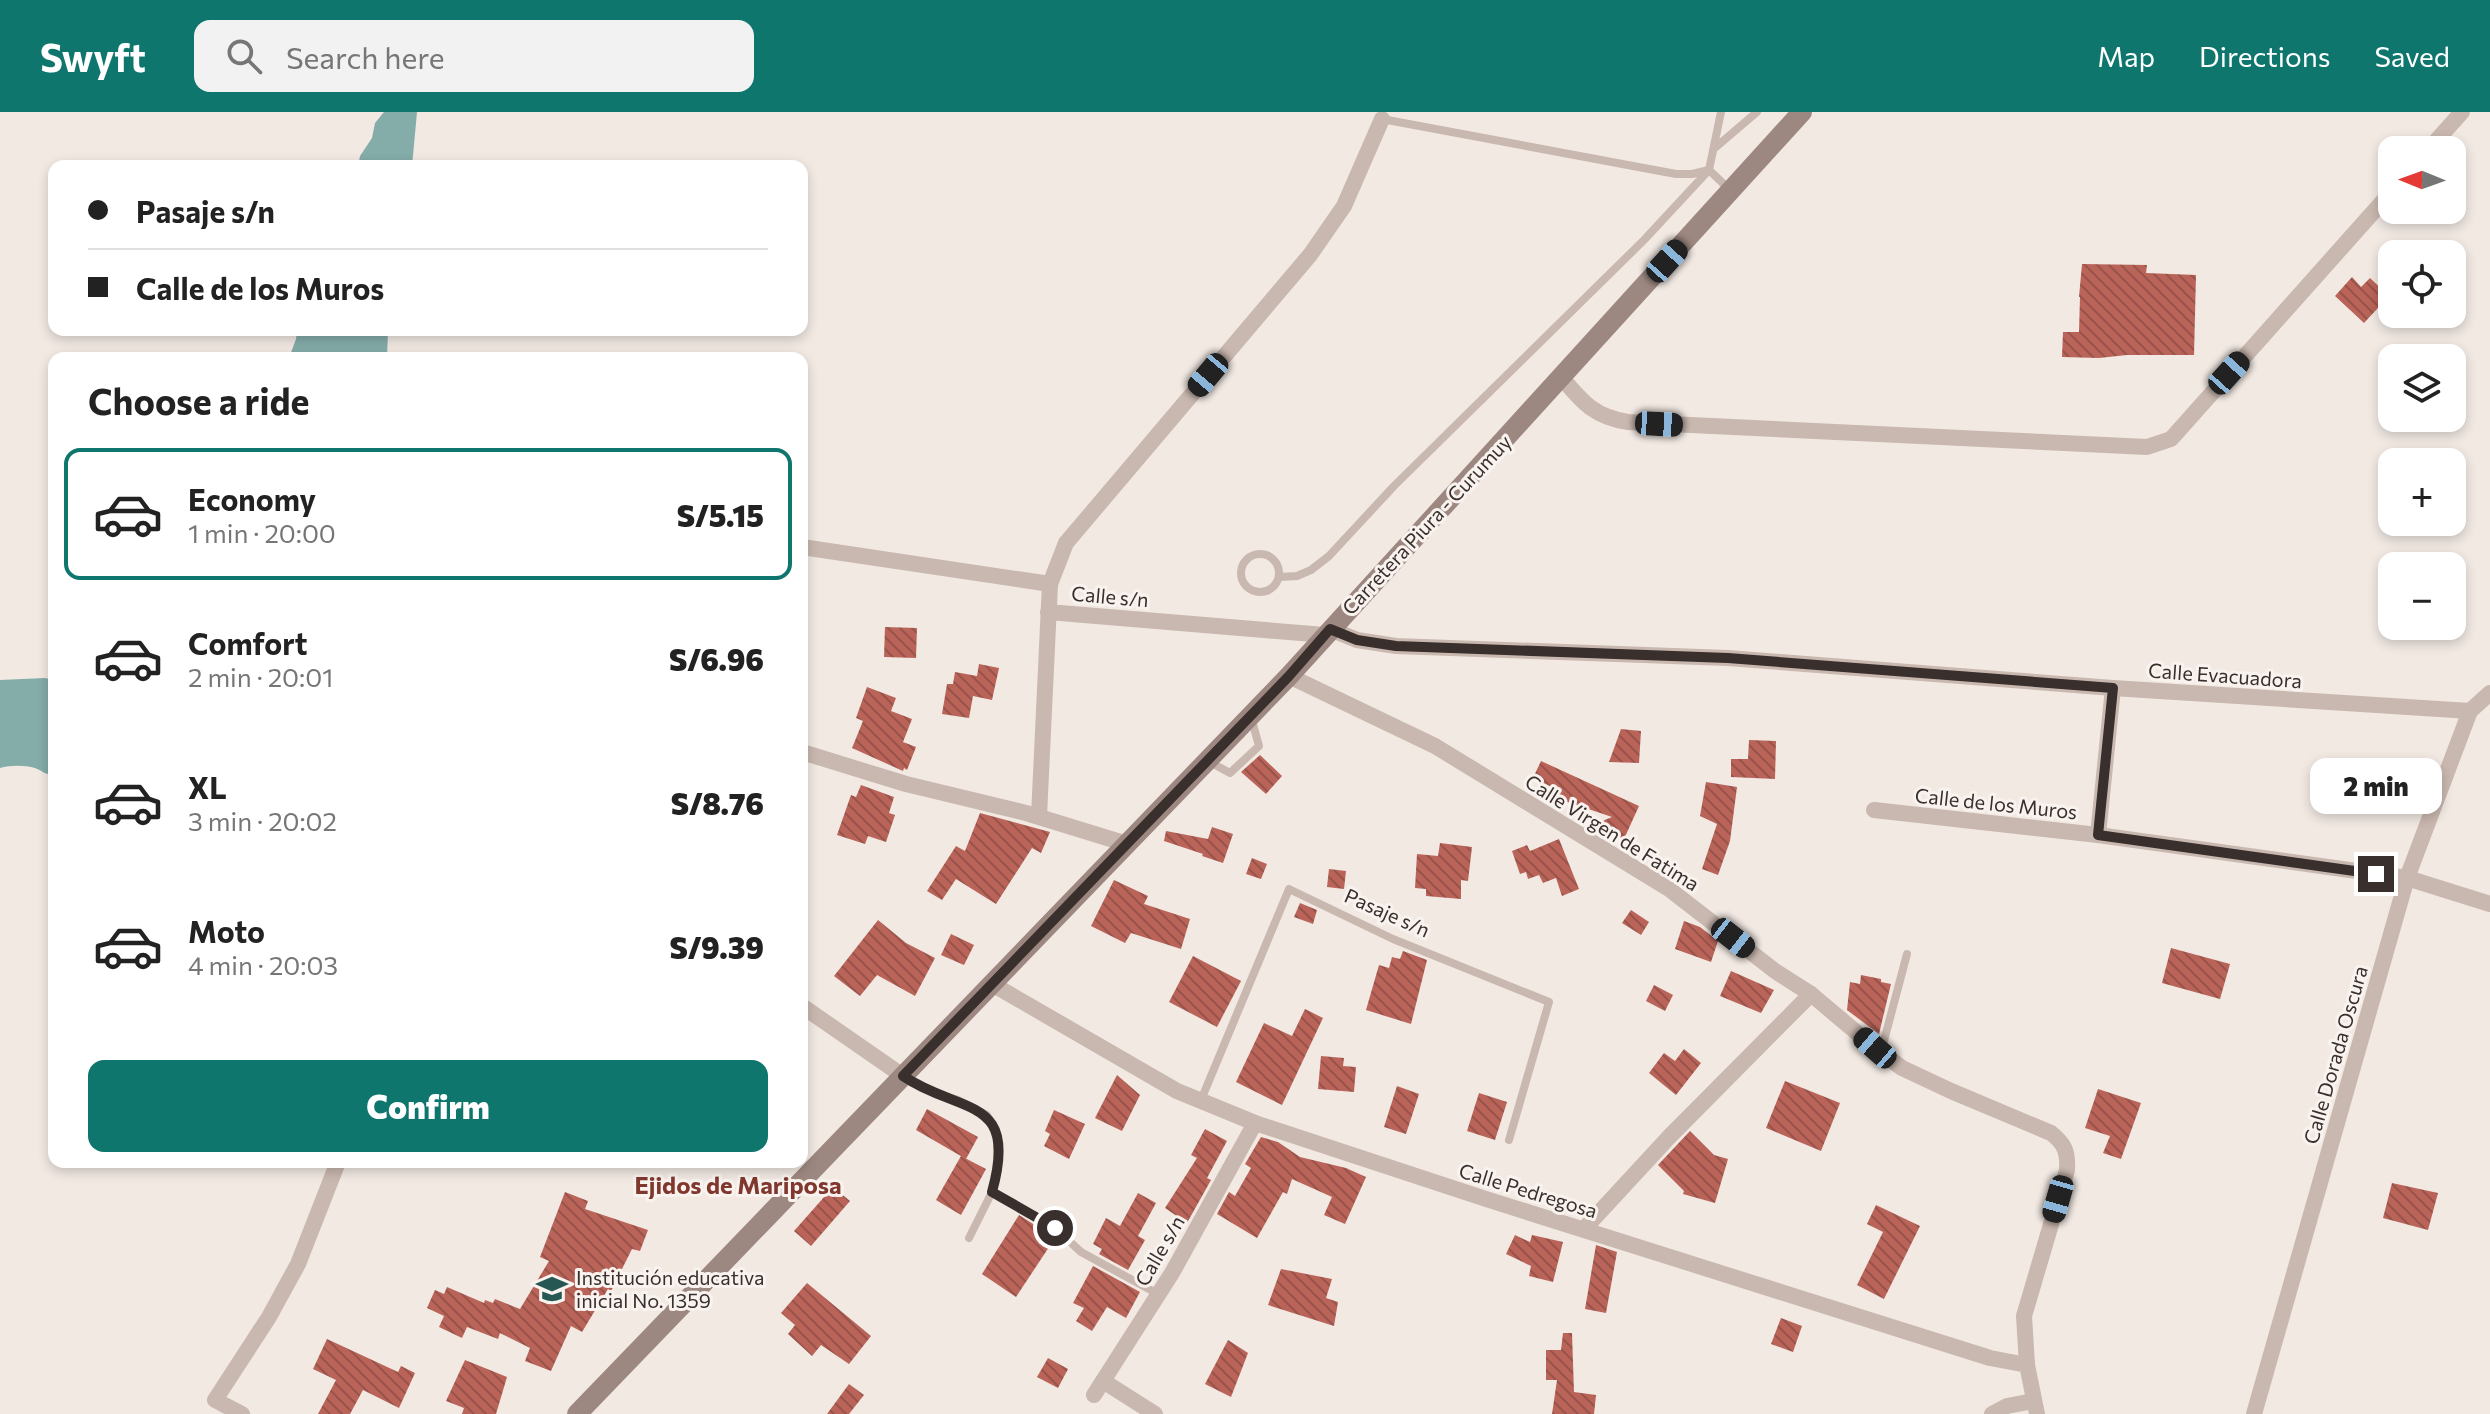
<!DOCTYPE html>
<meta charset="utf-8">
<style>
body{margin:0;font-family:Commissioner,sans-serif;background:#f2f2f2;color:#222;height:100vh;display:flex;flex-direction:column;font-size:30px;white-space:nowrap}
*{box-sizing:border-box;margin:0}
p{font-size:26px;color:#767676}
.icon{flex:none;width:44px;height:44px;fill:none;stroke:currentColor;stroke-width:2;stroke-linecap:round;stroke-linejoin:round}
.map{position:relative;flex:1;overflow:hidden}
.sheet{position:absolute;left:48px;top:240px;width:760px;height:816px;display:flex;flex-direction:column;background:#fff;border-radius:16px;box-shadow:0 4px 12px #0003}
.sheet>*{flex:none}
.banner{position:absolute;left:48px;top:48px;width:760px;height:176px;border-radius:16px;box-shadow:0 4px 12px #0003;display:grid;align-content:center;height:176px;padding:0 40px;background:#fff}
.needle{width:52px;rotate:271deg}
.buttons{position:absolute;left:2378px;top:24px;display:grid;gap:16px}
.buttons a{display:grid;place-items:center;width:88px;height:88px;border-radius:16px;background:#fff;box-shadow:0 4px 12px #0003;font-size:40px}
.end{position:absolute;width:36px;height:36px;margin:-18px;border:10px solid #392f2d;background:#fff;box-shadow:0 0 0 4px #fff}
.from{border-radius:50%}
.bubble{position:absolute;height:56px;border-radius:16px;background:#fff;box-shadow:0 4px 12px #0003;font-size:26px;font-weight:800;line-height:56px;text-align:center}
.car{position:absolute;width:24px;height:48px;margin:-24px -12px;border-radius:10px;box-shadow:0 0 6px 2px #0007;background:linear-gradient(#222 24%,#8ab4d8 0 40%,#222 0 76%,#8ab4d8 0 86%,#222 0)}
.banner b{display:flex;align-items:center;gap:28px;height:76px;font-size:30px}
.banner b+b{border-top:2px solid #e0e0e0}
.banner i{width:20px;height:20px;background:#222}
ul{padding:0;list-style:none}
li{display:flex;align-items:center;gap:24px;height:132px;margin:0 16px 12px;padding:0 24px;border:4px solid transparent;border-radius:16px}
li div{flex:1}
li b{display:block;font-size:30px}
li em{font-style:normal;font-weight:800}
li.selected{border-color:#0f766e}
li>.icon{width:72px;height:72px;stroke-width:1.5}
h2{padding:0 40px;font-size:36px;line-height:96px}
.button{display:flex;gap:16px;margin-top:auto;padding:16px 40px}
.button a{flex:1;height:92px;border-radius:16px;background:#0f766e;color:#fff;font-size:32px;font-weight:800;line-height:92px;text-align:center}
header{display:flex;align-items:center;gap:48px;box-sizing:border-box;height:112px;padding:0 40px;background:#0f766e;color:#fff}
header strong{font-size:38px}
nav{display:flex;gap:44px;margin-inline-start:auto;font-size:28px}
.search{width:560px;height:72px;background:#f2f2f2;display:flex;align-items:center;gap:20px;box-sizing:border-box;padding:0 28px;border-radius:16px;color:#767676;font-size:30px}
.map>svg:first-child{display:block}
.water{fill:#84aca9}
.building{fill:url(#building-back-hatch)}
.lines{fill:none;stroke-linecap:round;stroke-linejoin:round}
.service{stroke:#c9b8af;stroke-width:8}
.minor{stroke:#c9b8af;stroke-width:16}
.secondary{stroke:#9d8781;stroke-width:20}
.route{stroke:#392f2d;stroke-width:10}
.labels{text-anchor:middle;stroke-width:6;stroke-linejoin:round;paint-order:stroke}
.street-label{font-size:20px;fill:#392f2d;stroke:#f9f3ef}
.poi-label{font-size:20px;fill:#392f2d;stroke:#f9f3ef;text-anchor:start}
.quarter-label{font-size:24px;font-weight:bold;fill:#80372e;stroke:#f9f3ef}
</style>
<header>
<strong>Swyft</strong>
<div class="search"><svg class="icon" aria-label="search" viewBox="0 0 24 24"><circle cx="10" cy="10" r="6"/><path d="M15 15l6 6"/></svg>Search here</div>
<nav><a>Map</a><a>Directions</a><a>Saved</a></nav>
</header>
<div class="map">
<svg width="2490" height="1302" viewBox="0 0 2490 1302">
<defs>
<pattern id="building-back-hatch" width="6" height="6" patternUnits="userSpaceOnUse" patternTransform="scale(2)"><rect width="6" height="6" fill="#ba6459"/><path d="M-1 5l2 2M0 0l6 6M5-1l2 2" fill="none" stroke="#98534a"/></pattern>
</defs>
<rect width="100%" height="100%" fill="#f2e9e3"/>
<!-- water -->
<g class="water">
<path d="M384,0H417L412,54H358L360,44L372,26L375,11Z"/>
<path d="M297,218H388L387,246H289L296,227Z"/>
<path d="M45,566L54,568V663C45,663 43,659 35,656C25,653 10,653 0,656V568Z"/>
</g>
<!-- building -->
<g class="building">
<path d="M2082,152L2147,153L2146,161L2196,163L2194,243H2127L2099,246L2062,245L2063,220H2079L2080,185H2079Z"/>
<path d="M2352,165L2361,175L2370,166L2389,184L2364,211L2335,184Z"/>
<path d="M885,515L917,516L916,546L884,545Z"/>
<path d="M979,552L999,556L992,588L973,584L969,606L942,602L947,572H953L955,560L977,564Z"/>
<path d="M867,575L896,586L891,599L912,607L903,630L916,635L907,658L904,656L903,659L852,636L863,609L856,606Z"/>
<path d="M1621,617L1641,619L1639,651L1609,650Z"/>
<path d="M1749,628L1776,629L1775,667L1731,665V647H1748Z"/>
<path d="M1260,643L1282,664L1266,682L1241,660Z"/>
<path d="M1541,649L1639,694L1624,727L1593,713L1612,705L1556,686L1558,678L1533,666Z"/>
<path d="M1706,670L1737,675L1730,729L1718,763L1702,757L1717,712L1700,704Z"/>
<path d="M861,673L894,685L889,701L895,703L886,730L868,724L865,732L837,723L851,683L856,685Z"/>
<path d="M980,701L1050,720L1041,741L1032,736L996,792L956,767L942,788L927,779L956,734L965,739Z"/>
<path d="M1212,715L1233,722L1223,751L1202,744L1203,742L1164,729L1166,719L1208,727Z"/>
<path d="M1559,727L1579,777L1562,784L1556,766L1543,771L1539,763L1528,767L1526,760L1520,762L1512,739L1527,733L1530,739Z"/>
<path d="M1440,731L1472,735L1468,769L1461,768V787L1426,784V777L1415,776L1417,742L1438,744Z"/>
<path d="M1252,746L1267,752L1261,767L1246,762Z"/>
<path d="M1329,757L1346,759L1344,777L1327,775Z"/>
<path d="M1114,768L1148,784L1144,792L1190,807L1181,837L1131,821L1125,831L1091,814Z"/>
<path d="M1300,791L1317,798L1313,812L1294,805Z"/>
<path d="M1631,798L1649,810L1641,823L1622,811Z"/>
<path d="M878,808L906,831L935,846L915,884L877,863L860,884L834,864Z"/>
<path d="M1684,809L1700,815L1718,829L1711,850L1675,837Z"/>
<path d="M951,822L974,833L964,853L941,843Z"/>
<path d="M2171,836L2230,852L2220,887L2162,871Z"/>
<path d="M1403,839L1427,848L1411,912L1366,898L1379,853L1389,856L1392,845L1400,847Z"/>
<path d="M1193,844L1241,869L1217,915L1169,890Z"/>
<path d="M1731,859L1774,878L1761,901L1720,884Z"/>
<path d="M1861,863L1881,867V870L1891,872L1879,922L1847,898L1850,870L1860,872Z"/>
<path d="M1654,873L1673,883L1665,899L1646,889Z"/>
<path d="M1305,897L1323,906L1282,993L1236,970L1264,911L1292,924Z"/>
<path d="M1684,937L1701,951L1676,983L1649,961L1664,941L1675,949Z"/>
<path d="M1321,944L1344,946L1343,954L1356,955L1354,980L1318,977Z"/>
<path d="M1117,963L1140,983L1122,1019L1095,1006Z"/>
<path d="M1785,969L1840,991L1821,1039L1766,1016Z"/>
<path d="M1397,974L1419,982L1406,1022L1384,1015Z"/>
<path d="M2098,977L2141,991L2121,1047L2103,1041L2110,1024L2085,1016Z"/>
<path d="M1479,981L1507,990L1495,1028L1467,1019Z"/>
<path d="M927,997L978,1025L966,1047L916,1018Z"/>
<path d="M1054,998L1085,1012L1069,1047L1044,1034L1050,1022L1045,1019Z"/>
<path d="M1205,1017L1227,1029L1207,1066L1211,1068L1187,1111L1165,1096L1197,1046L1191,1043Z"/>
<path d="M1690,1019L1714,1043L1728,1047L1715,1091L1683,1082L1684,1079L1658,1053Z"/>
<path d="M1261,1025L1278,1030L1300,1045L1346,1056L1366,1065L1345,1112L1324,1103L1332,1085L1292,1067L1287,1082L1283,1080L1257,1126L1217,1102L1229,1080L1235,1084L1251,1056L1245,1052Z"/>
<path d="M961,1044L986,1057L961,1103L936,1088Z"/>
<path d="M2392,1071L2438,1081L2428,1118L2383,1106Z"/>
<path d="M833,1075L850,1089L811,1134L794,1119Z"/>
<path d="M565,1080L588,1089L585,1097L648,1118L640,1139L632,1137L611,1179L608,1177L582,1220L571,1214L551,1259L525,1249L530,1236L500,1221L498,1227L467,1215L462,1226L439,1215L444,1204L427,1196L435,1178L444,1182L447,1175L484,1191L485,1188L493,1191L495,1187L520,1197L549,1149L540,1145Z"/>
<path d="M1138,1081L1156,1091L1138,1124L1145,1128L1128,1158L1099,1142L1102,1137L1093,1132L1106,1106L1120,1114Z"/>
<path d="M1876,1093L1920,1114L1884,1187L1857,1173L1883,1120L1867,1112Z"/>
<path d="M1019,1103L1055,1126L1016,1185L982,1162Z"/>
<path d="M1515,1123L1530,1130L1532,1123L1563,1130L1553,1170L1529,1164L1531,1154L1506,1142Z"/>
<path d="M1596,1133L1617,1140L1606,1201L1585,1197Z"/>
<path d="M1093,1154L1140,1180L1126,1206L1107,1195L1092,1219L1076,1209L1084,1196L1073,1191Z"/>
<path d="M1281,1157L1332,1167L1326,1186L1338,1190L1334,1214L1268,1193Z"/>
<path d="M807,1171L871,1224L849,1252L821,1233L812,1244L788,1222L795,1213L781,1201Z"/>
<path d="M1781,1206L1802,1214L1793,1240L1771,1232Z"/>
<path d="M1563,1221H1572L1574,1280L1596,1283L1594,1302H1552L1557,1268H1546V1238H1561Z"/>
<path d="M327,1227L398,1260L401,1254L415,1261L399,1296L363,1278L350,1302H318L336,1268L313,1257Z"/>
<path d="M1228,1228L1248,1241L1231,1285L1205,1272Z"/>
<path d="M1048,1246L1068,1257L1058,1276L1037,1265Z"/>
<path d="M465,1248L507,1265L496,1302H462L464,1296L446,1289Z"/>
<path d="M849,1272L864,1283L849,1302H827Z"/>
</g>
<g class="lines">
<!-- service -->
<g class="service">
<path d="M1383,5L1382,7L1676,62H1692L1709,58L1729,77"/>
<path d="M1716,35L1757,0"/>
<circle cx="1260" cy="461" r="19"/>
<path d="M1279,465L1297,464L1311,458L1329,444L1394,374L1644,128L1709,58L1721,0"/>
<path d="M1208,649L1230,661L1259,634L1251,605"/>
<path d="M1881,940L1907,842"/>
<path d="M905,965L921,976L958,988L987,1003L997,1022L998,1057L992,1080L969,1126"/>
<path d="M1201,988L1289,777L1393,827L1549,890L1509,1028"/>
<path d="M992,1080L1055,1116L1081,1140L1158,1182"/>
</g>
<!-- minor -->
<g class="minor">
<path d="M2428,38L2462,0"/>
<path d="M1562,266C1583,291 1595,305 1628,310L2147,335L2171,327L2392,79"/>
<path d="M802,435L1050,472"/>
<path d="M1048,500L1325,523"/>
<path d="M1330,517L1357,528L1396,534L1728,546L2113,576L2470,599L2490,581"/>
<path d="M1289,564L1435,634L1669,777L1775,859L1811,882L1875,936L1902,956L1951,979L2051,1021C2065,1032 2068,1040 2067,1058L2024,1204L2027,1253"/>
<path d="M802,640L906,672L1026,701L1127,732"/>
<path d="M1874,698L2098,723L2407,766L2490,792"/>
<path d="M1039,704L1050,472L1066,431L1310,143L1344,94L1382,7"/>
<path d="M2098,723L2113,576"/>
<path d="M992,872L1177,979L1255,1011L1486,1087L1990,1246L2027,1253L2037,1302"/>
<path d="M802,894L903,964"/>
<path d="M1584,1117L1670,1024L1811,882"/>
<path d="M1103,1269L1155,1302"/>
<path d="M1094,1283L1172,1161L1255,1011"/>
<path d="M242,1302L215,1288L269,1205L298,1152L338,1050"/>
<path d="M1992,1302L2007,1294L2033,1289"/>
<path d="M2254,1302L2407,766L2470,599"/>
</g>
<!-- secondary -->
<path class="secondary" d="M577,1302L1289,564L1802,0"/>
</g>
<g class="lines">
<!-- route -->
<path class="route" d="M1055,1116L992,1080C1019,983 961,1003 903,964L1289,564L1330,517L1357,528L1396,534L1728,546L2113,576L2098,723L2376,762"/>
</g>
<!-- icons -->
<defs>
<symbol id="school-bare" viewBox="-9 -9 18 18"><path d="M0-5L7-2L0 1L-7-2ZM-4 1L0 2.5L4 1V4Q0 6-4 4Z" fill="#265753" stroke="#f9f3ef" stroke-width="2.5" paint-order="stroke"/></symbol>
</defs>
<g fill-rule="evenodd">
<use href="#school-bare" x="530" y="1155" width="44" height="44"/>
</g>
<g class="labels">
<!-- street labels -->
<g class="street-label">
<text transform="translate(1427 413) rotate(-47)" y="7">Carretera Piura - Curumuy</text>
<text transform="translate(1110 485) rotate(5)" y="7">Calle s/n</text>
<text transform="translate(2225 564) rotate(4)" y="7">Calle Evacuadora</text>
<text transform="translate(1996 692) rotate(6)" y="7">Calle de los Muros</text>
<text transform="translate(1612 721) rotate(32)" y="7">Calle Virgen de Fatima</text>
<text transform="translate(1387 801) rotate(24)" y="7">Pasaje s/n</text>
<text transform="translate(2336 943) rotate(-74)" y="7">Calle Dorada Oscura</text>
<text transform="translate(1528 1079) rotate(17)" y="7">Calle Pedregosa</text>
<text transform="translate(1160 1139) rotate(-60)" y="7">Calle s/n</text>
</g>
<!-- poi labels -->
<g class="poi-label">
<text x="576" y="1173">Institución educativa<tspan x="576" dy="23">inicial No. 1359</tspan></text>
</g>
<!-- quarter labels -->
<g class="quarter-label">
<text x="738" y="1082">Ejidos de Mariposa</text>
</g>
</g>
</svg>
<div class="buttons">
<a><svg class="needle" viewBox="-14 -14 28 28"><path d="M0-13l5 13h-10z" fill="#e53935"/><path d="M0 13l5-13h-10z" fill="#767676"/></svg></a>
<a><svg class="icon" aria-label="locate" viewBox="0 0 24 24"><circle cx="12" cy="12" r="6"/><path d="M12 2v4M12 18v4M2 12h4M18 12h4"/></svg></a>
<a><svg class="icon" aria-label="layers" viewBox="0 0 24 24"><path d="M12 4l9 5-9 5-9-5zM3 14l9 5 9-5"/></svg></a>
<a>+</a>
<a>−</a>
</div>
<i class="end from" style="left:1055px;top:1116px"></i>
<i class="end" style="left:2376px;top:762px"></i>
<div class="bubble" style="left:2310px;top:646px;width:132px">2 min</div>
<i class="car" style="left:1667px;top:149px;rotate:42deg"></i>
<i class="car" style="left:2229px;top:261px;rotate:42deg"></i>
<i class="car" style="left:1208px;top:263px;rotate:220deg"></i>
<i class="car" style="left:1659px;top:312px;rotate:93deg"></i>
<i class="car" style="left:1733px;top:826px;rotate:128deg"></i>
<i class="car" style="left:1875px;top:936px;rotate:311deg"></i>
<i class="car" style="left:2058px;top:1087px;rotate:196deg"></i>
<div class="banner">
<b><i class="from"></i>Pasaje s/n</b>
<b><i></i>Calle de los Muros</b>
</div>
<section class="sheet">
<h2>Choose a ride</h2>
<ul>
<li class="selected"><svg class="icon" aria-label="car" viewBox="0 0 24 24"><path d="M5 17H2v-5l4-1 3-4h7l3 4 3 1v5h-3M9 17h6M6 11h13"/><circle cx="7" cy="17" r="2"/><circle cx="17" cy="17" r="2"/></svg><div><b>Economy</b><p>1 min · 20:00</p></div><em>S/5.15</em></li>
<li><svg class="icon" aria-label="car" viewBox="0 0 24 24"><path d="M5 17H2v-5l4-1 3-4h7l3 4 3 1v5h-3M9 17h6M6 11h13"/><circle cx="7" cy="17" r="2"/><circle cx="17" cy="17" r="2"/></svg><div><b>Comfort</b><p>2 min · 20:01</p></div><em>S/6.96</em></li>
<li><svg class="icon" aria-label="car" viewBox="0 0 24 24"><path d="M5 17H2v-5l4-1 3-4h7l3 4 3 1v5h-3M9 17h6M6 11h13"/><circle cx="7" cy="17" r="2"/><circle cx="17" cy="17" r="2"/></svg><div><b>XL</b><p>3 min · 20:02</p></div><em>S/8.76</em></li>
<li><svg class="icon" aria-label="car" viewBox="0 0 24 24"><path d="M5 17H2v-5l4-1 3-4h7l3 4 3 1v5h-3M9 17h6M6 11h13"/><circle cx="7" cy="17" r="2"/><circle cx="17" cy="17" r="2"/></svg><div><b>Moto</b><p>4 min · 20:03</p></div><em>S/9.39</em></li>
</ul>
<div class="button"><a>Confirm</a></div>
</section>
</div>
